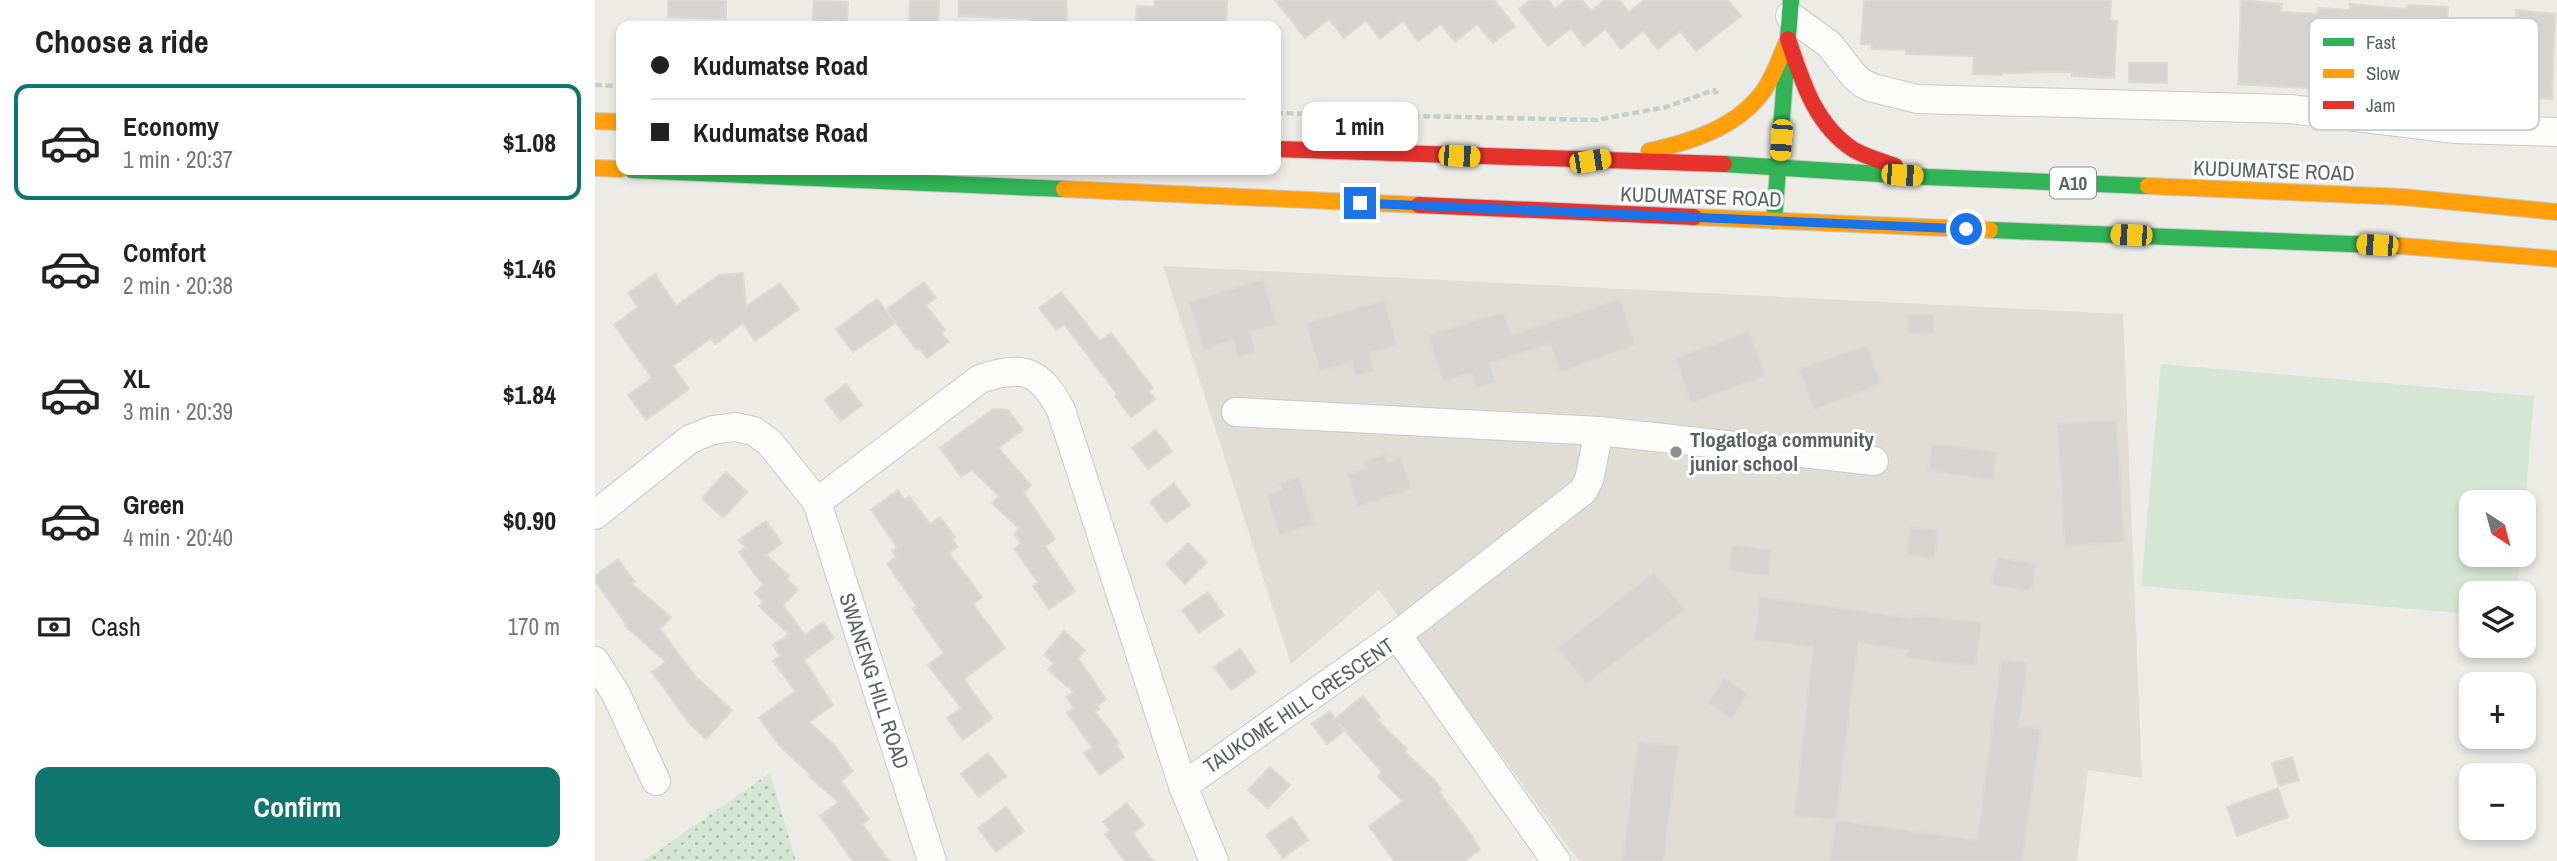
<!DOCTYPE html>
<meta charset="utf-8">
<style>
body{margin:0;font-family:"Archivo Narrow",sans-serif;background:#f2f2f2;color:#222;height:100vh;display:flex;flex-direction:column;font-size:26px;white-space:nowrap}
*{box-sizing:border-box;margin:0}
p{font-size:23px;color:#767676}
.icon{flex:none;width:38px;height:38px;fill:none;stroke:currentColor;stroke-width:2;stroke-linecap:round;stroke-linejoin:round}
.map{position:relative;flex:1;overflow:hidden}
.drawer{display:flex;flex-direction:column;background:#fff;width:595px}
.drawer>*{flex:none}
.hud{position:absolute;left:21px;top:21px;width:665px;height:154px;border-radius:14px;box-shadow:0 4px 10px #0003;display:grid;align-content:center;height:154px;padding:0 35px;background:#fff}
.needle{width:46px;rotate:144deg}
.fabs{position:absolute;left:1864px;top:490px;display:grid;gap:14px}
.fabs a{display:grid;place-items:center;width:77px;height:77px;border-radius:14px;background:#fff;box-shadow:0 4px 10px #0003;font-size:35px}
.end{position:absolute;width:32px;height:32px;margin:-16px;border:9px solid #1a73e8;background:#fff;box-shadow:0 0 0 4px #fff}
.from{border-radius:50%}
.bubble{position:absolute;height:49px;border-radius:14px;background:#fff;box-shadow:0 4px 10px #0003;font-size:23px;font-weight:800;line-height:49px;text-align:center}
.car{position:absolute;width:21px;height:42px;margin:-21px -10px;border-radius:9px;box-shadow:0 0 5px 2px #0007;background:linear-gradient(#f5c518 24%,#345 0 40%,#f5c518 0 76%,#345 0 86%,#f5c518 0)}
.hud b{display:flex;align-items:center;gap:24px;height:66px;font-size:26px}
.hud b+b{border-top:2px solid #e0e0e0}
.hud i{width:18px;height:18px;background:#222}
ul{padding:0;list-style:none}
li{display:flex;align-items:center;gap:21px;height:116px;margin:0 14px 10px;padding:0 21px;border:4px solid transparent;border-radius:14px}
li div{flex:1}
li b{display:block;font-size:26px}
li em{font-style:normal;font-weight:800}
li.active{border-color:#0f766e}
li>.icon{width:63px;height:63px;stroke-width:1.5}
h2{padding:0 35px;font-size:32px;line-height:84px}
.pay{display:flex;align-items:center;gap:18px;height:77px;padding:0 35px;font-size:26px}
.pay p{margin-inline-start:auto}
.cta{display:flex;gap:14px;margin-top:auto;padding:14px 35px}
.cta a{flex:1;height:80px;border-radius:14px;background:#0f766e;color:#fff;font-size:28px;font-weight:800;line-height:80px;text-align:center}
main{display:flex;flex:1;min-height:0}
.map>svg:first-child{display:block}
.education{fill:#dfddd6}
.green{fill:url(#green-dots)}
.pitch{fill:#d5e7d4}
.building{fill:#d5d4d1;stroke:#dbdad6;stroke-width:2}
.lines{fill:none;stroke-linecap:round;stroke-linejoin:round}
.street-casing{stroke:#c8c9c8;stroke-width:30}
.fast-casing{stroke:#c7c8c6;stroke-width:18}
.slow-casing{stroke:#c7c8c6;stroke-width:18}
.jam-casing{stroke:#c7c8c6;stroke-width:18}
.path{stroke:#c8ccca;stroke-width:4.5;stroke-dasharray:7 3.5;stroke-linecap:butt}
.street{stroke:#fcfcfb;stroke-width:28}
.fast{stroke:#30b455;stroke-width:16}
.slow{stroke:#ff9f0a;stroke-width:16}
.jam{stroke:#e5322d;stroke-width:16}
.route{stroke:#1a73e8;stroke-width:9}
.poi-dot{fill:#8e9092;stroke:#fff;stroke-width:2.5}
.labels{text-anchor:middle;stroke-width:6;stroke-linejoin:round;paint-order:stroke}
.shield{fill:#fff;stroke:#8d8f92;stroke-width:2}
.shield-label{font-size:19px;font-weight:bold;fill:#5c5f64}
.street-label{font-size:21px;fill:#5c5f64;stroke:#fff}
.poi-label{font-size:21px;font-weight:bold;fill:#5c5f64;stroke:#fff;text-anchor:start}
.key{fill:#fff;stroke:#cecfd0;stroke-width:2}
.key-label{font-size:19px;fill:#5c5f64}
</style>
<main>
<section class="drawer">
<h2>Choose a ride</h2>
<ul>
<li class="active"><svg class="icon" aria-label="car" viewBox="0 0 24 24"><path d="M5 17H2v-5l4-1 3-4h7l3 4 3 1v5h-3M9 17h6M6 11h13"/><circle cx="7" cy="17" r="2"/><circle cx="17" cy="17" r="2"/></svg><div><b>Economy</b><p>1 min · 20:37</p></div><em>$1.08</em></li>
<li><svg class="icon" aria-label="car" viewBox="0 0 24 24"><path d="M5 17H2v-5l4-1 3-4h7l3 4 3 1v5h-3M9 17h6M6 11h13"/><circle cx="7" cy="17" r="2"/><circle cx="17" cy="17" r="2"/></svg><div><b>Comfort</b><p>2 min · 20:38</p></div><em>$1.46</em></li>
<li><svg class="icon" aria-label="car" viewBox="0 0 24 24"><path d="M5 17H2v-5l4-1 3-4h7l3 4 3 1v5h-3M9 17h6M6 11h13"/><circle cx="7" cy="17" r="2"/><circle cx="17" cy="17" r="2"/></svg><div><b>XL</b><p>3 min · 20:39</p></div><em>$1.84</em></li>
<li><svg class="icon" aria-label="car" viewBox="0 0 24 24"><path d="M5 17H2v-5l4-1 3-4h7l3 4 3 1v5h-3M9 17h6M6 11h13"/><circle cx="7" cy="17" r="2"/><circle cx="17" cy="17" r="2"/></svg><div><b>Green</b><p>4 min · 20:40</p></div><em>$0.90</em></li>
</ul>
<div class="pay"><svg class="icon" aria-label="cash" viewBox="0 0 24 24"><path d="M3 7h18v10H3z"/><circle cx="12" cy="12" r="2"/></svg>Cash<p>170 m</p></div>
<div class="cta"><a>Confirm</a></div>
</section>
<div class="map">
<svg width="1962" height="861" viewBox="0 0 1962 861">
<defs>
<pattern id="green-dots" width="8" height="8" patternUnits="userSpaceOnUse" patternTransform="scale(1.75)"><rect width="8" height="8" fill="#d5e7d4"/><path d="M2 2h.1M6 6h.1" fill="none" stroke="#b0beb0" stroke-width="1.8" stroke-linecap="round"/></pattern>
</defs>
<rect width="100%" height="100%" fill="#ecebe6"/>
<!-- education -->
<path class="education" d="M568,266L1528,314L1547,778L1493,770L1482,861H984L784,590L696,664Z"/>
<!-- green -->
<path class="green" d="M175,773L201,861H48Z"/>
<!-- pitch -->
<path class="pitch" d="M1566,364L1939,396L1929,516L1928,502H1876V555H1925L1921,593H1876V614L1546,586Z"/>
<!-- building -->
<g class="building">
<path d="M73,0H131V19L73,17Z"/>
<path d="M315,0H344L343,26H314Z"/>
<path d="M364,0H471L472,23L436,24V19L364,16Z"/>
<path d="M560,0H632L631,26H541L542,6L559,7Z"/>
<path d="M680,0H899L920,26L898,43L882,24L860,42L846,24L823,41L808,21L785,39L771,20L749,38L734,19L710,38Z"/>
<path d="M935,0H953L960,9L971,0H987L996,11L1010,0H1024L1034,12L1049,0H1133L1146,16L1101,51L1085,31L1063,49L1048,31L1026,49L1010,29L989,46L976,28L953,46L924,9Z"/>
<path d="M1269,0H1516L1515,20L1522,21L1519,78L1477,76V72L1407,73V75L1378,74L1379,56L1311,54L1312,50L1277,49V44H1266Z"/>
<path d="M1646,0L1687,4L1686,12L1722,14L1723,8L1755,10V4L1811,9L1812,5L1853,7L1851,38H1882V49L1920,50L1921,10L1960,14L1957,99L1847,93V96L1643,84Z"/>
<path d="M219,1L253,2L252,21L218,20Z"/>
<path d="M1534,63H1572V83L1534,82Z"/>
<path d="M148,273L151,306L185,283L204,309L160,341L148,323L120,344L116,338L78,366L94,389L51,420L33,395L57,378L19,325L43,307L33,293L60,274L81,306L124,275Z"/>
<path d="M668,279L682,324L655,332L661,352L643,358L638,340L609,350L594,302Z"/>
<path d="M329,282L341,298L331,305L350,330L346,333L354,342L332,358L324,348L322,350L291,310Z"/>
<path d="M466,292L505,341L516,333L558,388L554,391L560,399L536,417L520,396L522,394L469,324L461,330L444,308Z"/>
<path d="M282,299L300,323L258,352L241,329Z"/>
<path d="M1025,299L1040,345L965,372L955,344L895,363L900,382L881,388L877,373L848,382L833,335L908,312L916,335Z"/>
<path d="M789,300L802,345L774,353L779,371L761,376L757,362L725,371L711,323Z"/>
<path d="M1339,314V333L1313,334L1312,315Z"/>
<path d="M1154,331L1170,376L1096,403L1080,358Z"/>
<path d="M1272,345L1286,384L1219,410L1204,369Z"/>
<path d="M251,384L267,405L246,421L230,400Z"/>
<path d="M398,409L413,410L428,430L403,448L436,485L429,493L460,539L450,546L480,591L454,609L438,586L443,582L419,549L426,544L419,534L425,529L397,503L404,496L377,470L366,477L345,448Z"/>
<path d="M1521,420L1530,542L1470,546L1462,424Z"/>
<path d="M561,430L577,451L553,469L537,448Z"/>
<path d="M1337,444L1402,452L1399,480L1333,471Z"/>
<path d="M790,454L793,462L806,457L816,489L763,507L752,474L771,468L769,461Z"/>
<path d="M131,472L152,492L128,518L107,498Z"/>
<path d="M704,477L719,524L685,535L672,495L687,490L684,483Z"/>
<path d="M579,483L595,505L571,523L555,502Z"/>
<path d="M303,490L310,500L314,496L335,524L345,517L360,537L357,539L363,547L354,553L387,597L378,604L410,648L369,679L397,718L368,740L352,718L366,708L333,665L349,653L318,609L322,607L292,564L301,557L297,551L302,547L276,510Z"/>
<path d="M171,521L187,543L171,555L194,576L192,579L203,590L188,605L210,635L228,622L239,638L209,660L238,705L214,722L239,745L258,771L246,781L274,819L267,824L294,861H258L225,816L244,802L214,777L216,775L184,745L164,718L200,691L178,661L185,656L178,645L194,634L164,606L169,602L160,593L168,585L144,552L151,547L143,540Z"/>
<path d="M1315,527L1343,530L1340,558L1311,555Z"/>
<path d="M593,543L612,562L590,584L571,564Z"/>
<path d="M1137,545L1176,550L1173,576L1134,571Z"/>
<path d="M1403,557L1442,564L1436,591L1396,585Z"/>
<path d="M23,559L40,582L37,584L76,617L65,629L100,676L137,710L111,739L95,724L57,672L71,662L30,626L31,624L0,581V576Z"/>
<path d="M1059,572L1090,610L991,684L963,648Z"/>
<path d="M613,592L629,615L604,633L587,610Z"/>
<path d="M1165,597L1316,618V615L1387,622L1381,666L1311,658L1312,650L1263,643L1241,820L1199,816L1218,647L1159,640Z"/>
<path d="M469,631L490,650L483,658L511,699L502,706L504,709L500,712L524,743L521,745L529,757L505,775L489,753L497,747L472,713L479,708L471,697L479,692L453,670L459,663L449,655Z"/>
<path d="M645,649L661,672L636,690L619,667Z"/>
<path d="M1406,659L1433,663L1424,726L1446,729L1427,861H1235L1241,820L1382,840Z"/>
<path d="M1129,678L1153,693L1137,719L1113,703Z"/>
<path d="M768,696L785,717L782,720L812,749L810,752L840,781L847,790L844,792L878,837L885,850L869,861H799L774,826L808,801L783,777L787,772L744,724L749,731L732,744L717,724L735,711L740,719Z"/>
<path d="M1043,742L1084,746L1068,861H1027Z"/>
<path d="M393,753L411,776L384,797L366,774Z"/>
<path d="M1697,757L1704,780L1684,786L1677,763Z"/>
<path d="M675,767L695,785L673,808L653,790Z"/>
<path d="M1683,788L1693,817L1642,836L1632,807Z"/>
<path d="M532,803L549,825L538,833L558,861H530L510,834L515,831L508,822Z"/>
<path d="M411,807L429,831L401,852L383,828Z"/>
<path d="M697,817L713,840L688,858L671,835Z"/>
</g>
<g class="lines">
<defs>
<g id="street">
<path d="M1195,16L1234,44L1259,76L1267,83L1278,88L1322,99L1695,109L1860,129L1962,132"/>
<path d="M641,412L1004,431L1279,461"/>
<path d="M222,502L385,379C428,365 444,369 466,410L588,786L619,861"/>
<path d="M0,515L95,439L118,430L140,427L159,431L175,443L222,502L337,861"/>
<path d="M802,635L961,861"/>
<path d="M0,661L21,694L61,781"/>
<path d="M588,786L802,635L988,491L994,480L1004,431"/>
</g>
<g id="fast">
<path d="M1129,164L1332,177L1553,186"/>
<path d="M37,170L469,189"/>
<path d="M1179,221L1196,0"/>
<path d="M1395,230L1807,246"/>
</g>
<g id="slow">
<path d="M0,121L26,122"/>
<path d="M1054,151C1096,142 1140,128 1167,93C1179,77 1185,57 1193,39"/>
<path d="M0,168L26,169"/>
<path d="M1553,186L1808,197L1962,212"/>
<path d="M469,189L824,205"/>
<path d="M1099,217L1395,230"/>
<path d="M1807,246L1962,259"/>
</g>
<g id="jam">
<path d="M1193,39C1207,81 1220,125 1259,150C1272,157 1286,161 1300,166"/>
<path d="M681,149L1129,164"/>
<path d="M824,205L1099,217"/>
</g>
</defs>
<!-- street casing -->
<use href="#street" class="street-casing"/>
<!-- fast casing -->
<use href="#fast" class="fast-casing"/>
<!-- slow casing -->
<use href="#slow" class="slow-casing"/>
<!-- jam casing -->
<use href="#jam" class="jam-casing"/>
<!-- path -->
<g class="path">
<path d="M0,85L26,86"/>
<path d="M681,113L1002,120L1071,107L1119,90L1122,94"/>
</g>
<!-- street -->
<use href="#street" class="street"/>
<!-- fast -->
<use href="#fast" class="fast"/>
<!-- slow -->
<use href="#slow" class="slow"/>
<!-- jam -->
<use href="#jam" class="jam"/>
</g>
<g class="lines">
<!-- route -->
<path class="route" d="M765,203L1371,229"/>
</g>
<!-- markers -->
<circle class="poi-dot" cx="1081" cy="452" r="7"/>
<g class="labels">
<!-- shield labels -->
<rect class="shield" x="1455" y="167.5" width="46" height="31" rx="5"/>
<g class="shield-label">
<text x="1478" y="190">A10</text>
</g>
<!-- street labels -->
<g class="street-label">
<text transform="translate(1679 171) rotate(2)" y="7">KUDUMATSE ROAD</text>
<text transform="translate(1106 197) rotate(2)" y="7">KUDUMATSE ROAD</text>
<text transform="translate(279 681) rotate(72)" y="7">SWANENG HILL ROAD</text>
<text transform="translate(704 706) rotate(-34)" y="7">TAUKOME HILL CRESCENT</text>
</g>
<!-- poi labels -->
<g class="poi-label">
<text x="1095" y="447">Tlogatloga community<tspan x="1095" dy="24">junior school</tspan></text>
</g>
</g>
<!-- legend -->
<rect x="1714" y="18" width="230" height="112" rx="10" class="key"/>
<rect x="1728" y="38" width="31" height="8" fill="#30b455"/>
<rect x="1728" y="69" width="31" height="9" fill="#ff9f0a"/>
<rect x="1728" y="101" width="31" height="8" fill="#e5322d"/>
<g class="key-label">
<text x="1771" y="49">Fast</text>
<text x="1771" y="80">Slow</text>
<text x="1771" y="112">Jam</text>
</g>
</svg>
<div class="fabs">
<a><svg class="needle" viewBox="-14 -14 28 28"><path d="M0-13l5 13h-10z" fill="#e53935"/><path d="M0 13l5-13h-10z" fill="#767676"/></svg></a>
<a><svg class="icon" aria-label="layers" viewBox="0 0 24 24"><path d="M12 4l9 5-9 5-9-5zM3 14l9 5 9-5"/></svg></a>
<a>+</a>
<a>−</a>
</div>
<i class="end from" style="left:1371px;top:229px"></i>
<i class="end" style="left:765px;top:203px"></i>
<div class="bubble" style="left:707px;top:102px;width:116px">1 min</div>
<i class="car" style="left:1186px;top:140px;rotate:184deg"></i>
<i class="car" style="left:864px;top:156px;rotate:92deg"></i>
<i class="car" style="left:995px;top:161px;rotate:81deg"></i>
<i class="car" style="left:1307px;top:175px;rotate:94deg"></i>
<i class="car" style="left:1536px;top:235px;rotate:272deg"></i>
<i class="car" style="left:1782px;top:245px;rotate:273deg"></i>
<div class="hud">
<b><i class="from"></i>Kudumatse Road</b>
<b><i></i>Kudumatse Road</b>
</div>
</div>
</main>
